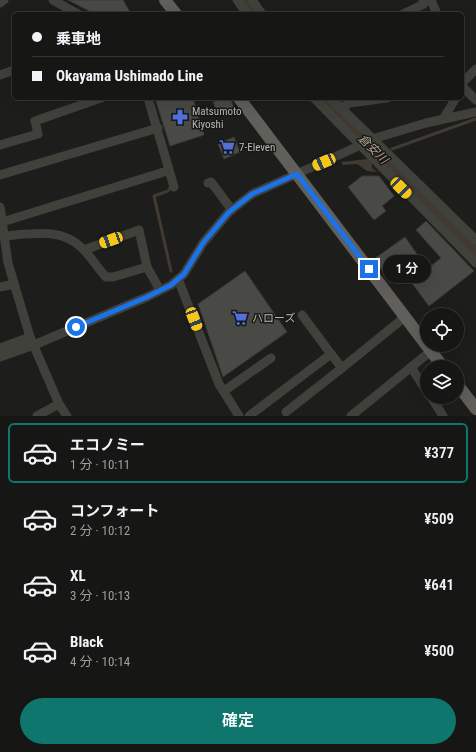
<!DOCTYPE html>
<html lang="ja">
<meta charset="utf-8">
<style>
body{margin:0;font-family:"Roboto Condensed","Noto Sans JP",sans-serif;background:#232322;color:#f1f3f6;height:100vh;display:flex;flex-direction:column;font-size:15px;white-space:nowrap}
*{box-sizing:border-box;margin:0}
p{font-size:13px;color:#9e9fa0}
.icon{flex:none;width:22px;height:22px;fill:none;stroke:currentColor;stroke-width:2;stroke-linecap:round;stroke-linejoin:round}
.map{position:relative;height:416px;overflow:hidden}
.drawer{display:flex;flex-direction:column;background:#161614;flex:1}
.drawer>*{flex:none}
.hud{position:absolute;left:12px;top:12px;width:452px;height:88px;border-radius:6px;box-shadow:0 4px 16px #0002,0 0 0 1px #353534;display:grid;align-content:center;height:88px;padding:0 20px;background:#161614}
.tools{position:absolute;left:420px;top:308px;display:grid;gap:8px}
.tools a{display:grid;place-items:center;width:44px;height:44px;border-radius:50%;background:#161614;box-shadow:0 4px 16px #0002,0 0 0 1px #353534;font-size:20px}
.end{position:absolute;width:18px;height:18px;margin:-9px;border:5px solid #1a73e8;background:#fff;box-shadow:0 0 0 2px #fff}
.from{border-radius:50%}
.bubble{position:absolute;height:28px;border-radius:14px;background:#161614;box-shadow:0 4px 16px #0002,0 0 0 1px #353534;font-size:13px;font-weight:600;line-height:28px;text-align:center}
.car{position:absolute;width:12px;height:24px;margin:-12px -6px;border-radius:5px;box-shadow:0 0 3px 1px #0007;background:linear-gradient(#f5c518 24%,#345 0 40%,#f5c518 0 76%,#345 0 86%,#f5c518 0)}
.hud b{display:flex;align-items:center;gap:14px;height:38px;font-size:15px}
.hud b+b{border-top:1px solid #353534}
.hud i{width:10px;height:10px;background:#f1f3f6}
ul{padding:7px 0 0;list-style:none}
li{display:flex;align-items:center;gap:12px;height:60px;margin:0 8px 6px;padding:0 12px;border:2px solid transparent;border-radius:6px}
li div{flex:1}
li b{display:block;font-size:15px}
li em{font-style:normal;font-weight:600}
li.current{border-color:#0f766e}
li>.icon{width:36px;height:36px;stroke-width:1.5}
.primary-button{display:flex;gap:8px;margin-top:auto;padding:8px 20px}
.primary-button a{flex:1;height:46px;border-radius:24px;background:#0f766e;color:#fff;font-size:16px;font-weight:600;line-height:46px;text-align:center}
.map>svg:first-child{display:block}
.water{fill:#403a32}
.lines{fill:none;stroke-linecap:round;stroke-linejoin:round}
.stream{stroke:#403a32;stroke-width:3}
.river{stroke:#403a32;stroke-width:17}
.building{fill:#494945;stroke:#383935}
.minor{stroke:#41413c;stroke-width:9}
.primary{stroke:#605f59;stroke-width:12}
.route{stroke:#1a73e8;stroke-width:5}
.labels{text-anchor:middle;stroke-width:3;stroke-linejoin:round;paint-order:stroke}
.poi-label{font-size:11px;fill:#bbb9af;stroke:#181816;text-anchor:start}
.water-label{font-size:12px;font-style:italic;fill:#b1a18b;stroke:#181816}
</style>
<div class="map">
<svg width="476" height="416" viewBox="0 0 476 416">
<rect width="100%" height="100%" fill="#1d1d1b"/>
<!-- water -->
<path class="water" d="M368,159L372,164V168L377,172L367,171L357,164L343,165L341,162Z"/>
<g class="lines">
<!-- stream -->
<g class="stream">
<path d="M388,100L404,98"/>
<path d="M392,149L476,119"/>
<path d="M171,271L154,196L168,191L171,186"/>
</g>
<!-- river -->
<g class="river">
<path d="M244,0L254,14"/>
<path d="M322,98L476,250"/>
</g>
</g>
<!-- building -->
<g class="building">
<path d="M68,0H123L131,14H95Z"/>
<path d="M155,98H193L204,135L170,146Z"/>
<path d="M225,98H230L234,108L218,114L213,102Z"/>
<path d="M234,137L240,152L224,159L218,144Z"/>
<path d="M362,176H379L394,196L382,206L386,211L374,220L348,187Z"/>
<path d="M426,221L474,271L429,306L411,282L441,258L416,230Z"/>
<path d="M405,237L419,257L397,273L382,270L374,259Z"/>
<path d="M245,271L287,332L223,377L198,304Z"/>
</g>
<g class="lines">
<!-- minor -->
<g class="minor">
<path d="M53,0L78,14"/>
<path d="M237,0L247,14"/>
<path d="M252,0L262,14"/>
<path d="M431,0L437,14"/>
<path d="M0,3L4,0"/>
<path d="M403,14L424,4L423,0"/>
<path d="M0,75L14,70"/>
<path d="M462,83L476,69"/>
<path d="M462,86L476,100"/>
<path d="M148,98L174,187"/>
<path d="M314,98L476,263"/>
<path d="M331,98L476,240"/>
<path d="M341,108L350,103L387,98"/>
<path d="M443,119L456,98"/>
<path d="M0,145L38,134L35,121L101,98"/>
<path d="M0,175L158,128"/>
<path d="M208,183L211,182L232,210"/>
<path d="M0,207L8,263L30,337L59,404L67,416"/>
<path d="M2,222L164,172"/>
<path d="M4,236C31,234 61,227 82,248C91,256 97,268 106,277H113L147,267L160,290"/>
<path d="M84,250L139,230L147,267"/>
<path d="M178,279L219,384L239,416"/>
<path d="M0,287L14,284"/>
<path d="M302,315L331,354"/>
<path d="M0,348L30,337"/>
<path d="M0,357L34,345L147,297L171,285L184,274L203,243L229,212L252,194L350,150L369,140L426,123L476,112"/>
<path d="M411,367L427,392"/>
<path d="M224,391L271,358"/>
<path d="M431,397L443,416"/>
<path d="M286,412L342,368"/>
<path d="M37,416L59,404"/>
<path d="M249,416L331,354L342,368L405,317"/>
<path d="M351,416L431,351"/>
</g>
<!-- primary -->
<g class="primary">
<path d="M165,0L176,14"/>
<path d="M239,98L443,367"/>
<path d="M457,384L476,409"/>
</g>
</g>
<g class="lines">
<!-- route -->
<path class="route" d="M76,327L147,297L171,285L184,274L203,243L229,212L252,194L297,174L369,269"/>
</g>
<!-- icons -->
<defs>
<symbol id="pharmacy-bare" viewBox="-9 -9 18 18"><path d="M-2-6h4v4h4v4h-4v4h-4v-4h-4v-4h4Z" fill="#526fde" stroke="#181816" stroke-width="2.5" paint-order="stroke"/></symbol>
<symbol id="supermarket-bare" viewBox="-9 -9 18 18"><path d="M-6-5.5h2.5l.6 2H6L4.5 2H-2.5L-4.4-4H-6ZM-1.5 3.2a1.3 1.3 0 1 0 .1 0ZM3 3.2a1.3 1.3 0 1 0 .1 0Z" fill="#526fde" stroke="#181816" stroke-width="2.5" paint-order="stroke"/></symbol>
</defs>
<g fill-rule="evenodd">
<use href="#pharmacy-bare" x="169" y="106" width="22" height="22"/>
<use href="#supermarket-bare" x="216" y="136" width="22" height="22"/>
<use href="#supermarket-bare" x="229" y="307" width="22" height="22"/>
</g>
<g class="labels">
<!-- poi labels -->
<g class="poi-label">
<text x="192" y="115">Matsumoto<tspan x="192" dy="13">Kiyoshi</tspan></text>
<text x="239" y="151">7-Eleven</text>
<text x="252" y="322">ハローズ</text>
</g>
<!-- water labels -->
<g class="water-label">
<text transform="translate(373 149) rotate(45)" y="4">倉安川</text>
</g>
</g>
</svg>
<div class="tools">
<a><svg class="icon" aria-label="locate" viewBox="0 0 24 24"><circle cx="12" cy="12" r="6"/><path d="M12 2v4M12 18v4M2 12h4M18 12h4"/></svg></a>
<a><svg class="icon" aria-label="layers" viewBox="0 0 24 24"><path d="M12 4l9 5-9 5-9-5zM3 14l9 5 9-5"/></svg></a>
</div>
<i class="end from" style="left:76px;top:327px"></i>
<i class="end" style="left:369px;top:269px"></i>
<div class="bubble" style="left:383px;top:255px;width:48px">1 分</div>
<i class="car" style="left:324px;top:162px;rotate:246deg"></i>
<i class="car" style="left:401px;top:188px;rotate:135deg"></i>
<i class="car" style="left:111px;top:240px;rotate:250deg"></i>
<i class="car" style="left:194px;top:319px;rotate:159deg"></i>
<div class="hud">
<b><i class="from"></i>乗車地</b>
<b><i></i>Okayama Ushimado Line</b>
</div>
</div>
<section class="drawer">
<ul>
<li class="current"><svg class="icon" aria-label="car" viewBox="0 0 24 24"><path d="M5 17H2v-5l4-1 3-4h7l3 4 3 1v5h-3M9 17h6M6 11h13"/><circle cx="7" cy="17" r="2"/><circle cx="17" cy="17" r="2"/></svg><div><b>エコノミー</b><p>1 分 · 10:11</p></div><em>¥377</em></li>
<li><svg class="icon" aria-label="car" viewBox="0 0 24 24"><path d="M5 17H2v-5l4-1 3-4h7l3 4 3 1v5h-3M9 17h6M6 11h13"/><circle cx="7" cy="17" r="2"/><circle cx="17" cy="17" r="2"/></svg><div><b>コンフォート</b><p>2 分 · 10:12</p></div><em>¥509</em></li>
<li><svg class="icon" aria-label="car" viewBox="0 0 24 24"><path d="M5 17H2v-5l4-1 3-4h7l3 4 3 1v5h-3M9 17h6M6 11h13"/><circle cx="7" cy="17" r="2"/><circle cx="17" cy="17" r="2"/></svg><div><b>XL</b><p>3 分 · 10:13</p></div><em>¥641</em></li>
<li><svg class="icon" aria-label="car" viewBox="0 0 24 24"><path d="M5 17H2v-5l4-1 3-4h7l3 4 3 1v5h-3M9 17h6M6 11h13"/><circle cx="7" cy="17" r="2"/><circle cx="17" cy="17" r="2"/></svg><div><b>Black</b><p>4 分 · 10:14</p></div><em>¥500</em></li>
</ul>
<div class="primary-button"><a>確定</a></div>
</section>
